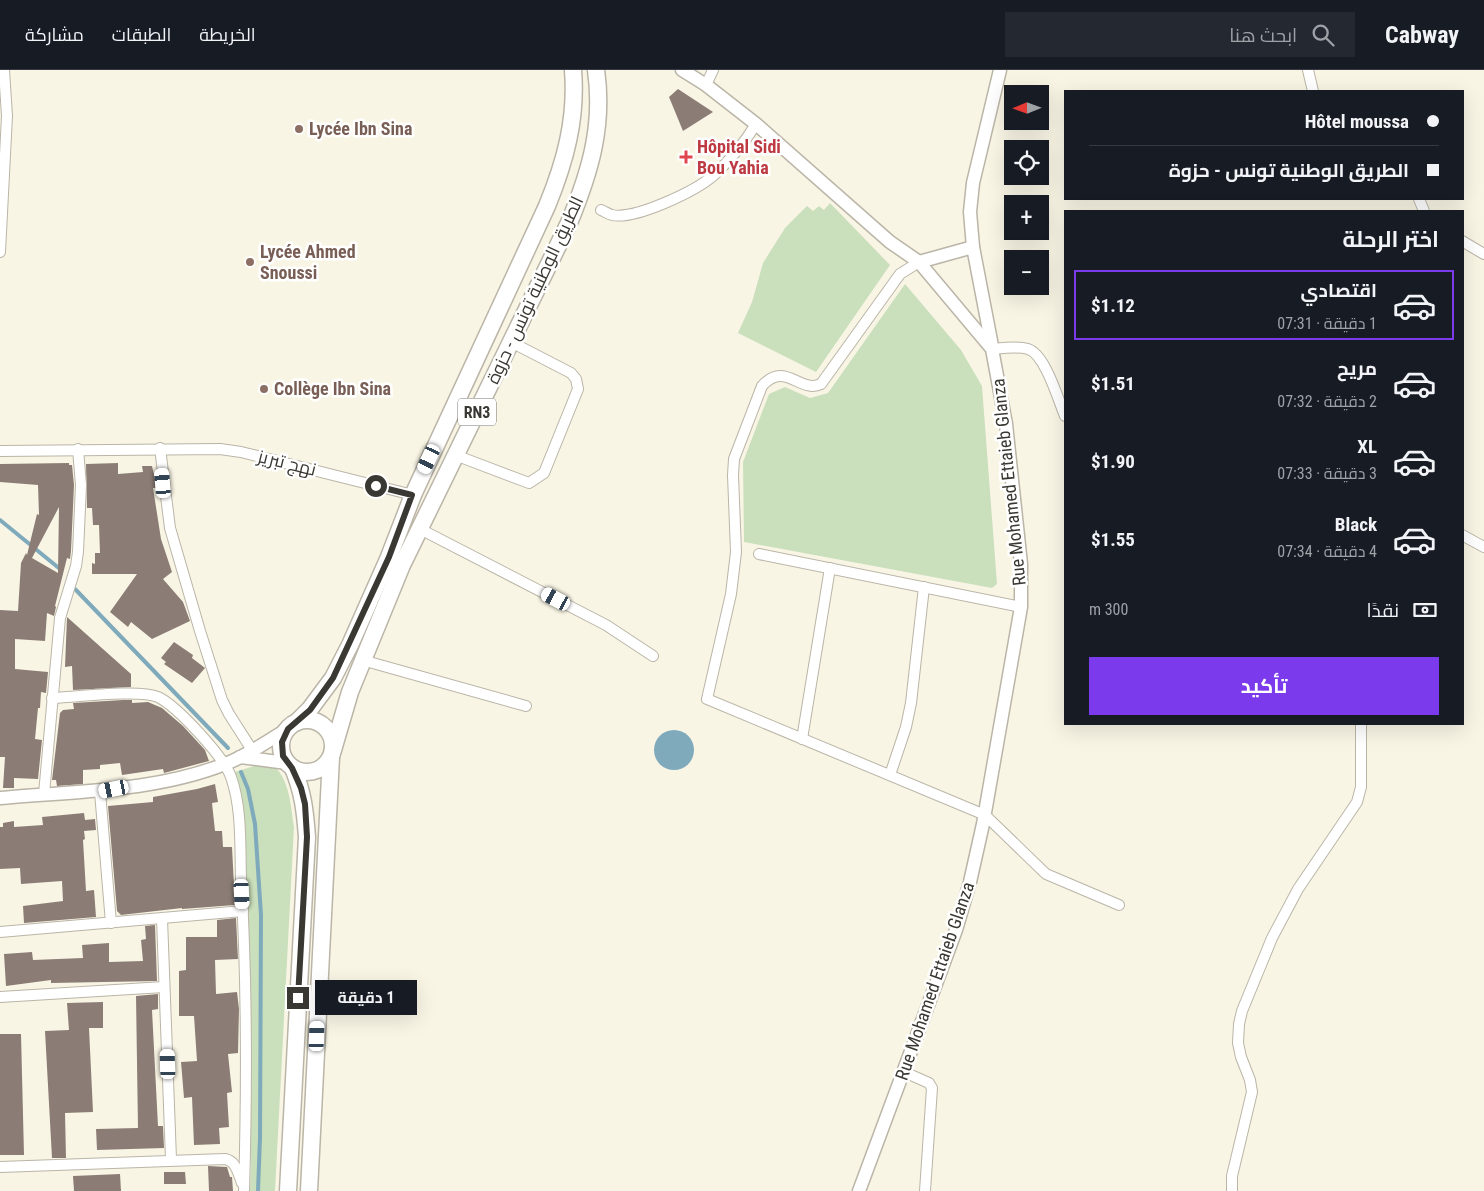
<!DOCTYPE html>
<html lang="ar">
<meta charset="utf-8">
<style>
body{margin:0;font-family:"Roboto Condensed",Cairo,sans-serif;background:#242831;color:#f1f3f6;direction:rtl;height:100vh;display:flex;flex-direction:column;font-size:19px;white-space:nowrap}
*{box-sizing:border-box;margin:0}
p{font-size:16px;color:#9ea1a6}
.icon{flex:none;width:28px;height:28px;fill:none;stroke:currentColor;stroke-width:2;stroke-linecap:round;stroke-linejoin:round}
.map{position:relative;flex:1;overflow:hidden;direction:ltr}
.sheet{position:absolute;left:1064px;top:140px;width:400px;height:515px;display:flex;flex-direction:column;background:#171b24;border-radius:0px;box-shadow:0 5px 20px #0002;direction:rtl}
.sheet>*{flex:none}
.hud{position:absolute;left:1064px;top:20px;width:400px;height:110px;border-radius:0px;box-shadow:0 5px 20px #0002;direction:rtl;display:grid;align-content:center;height:110px;padding:0 25px;background:#171b24}
.needle{width:32px;rotate:269deg}
.buttons{position:absolute;left:1004px;top:15px;display:grid;gap:10px}
.buttons a{display:grid;place-items:center;width:45px;height:45px;border-radius:0px;background:#171b24;box-shadow:0 5px 20px #0002;font-size:25px}
.end{position:absolute;width:22px;height:22px;margin:-11px;border:6px solid #3a3832;background:#fff;box-shadow:0 0 0 2px #fff}
.from{border-radius:50%}
.bubble{position:absolute;height:35px;border-radius:0px;background:#171b24;box-shadow:0 5px 20px #0002;font-size:16px;font-weight:700;line-height:35px;text-align:center;direction:rtl}
.car{position:absolute;width:15px;height:30px;margin:-15px -8px;border-radius:6px;box-shadow:0 0 4px 1px #0007;background:linear-gradient(#fff 24%,#345 0 40%,#fff 0 76%,#345 0 86%,#fff 0)}
.hud b{display:flex;align-items:center;gap:18px;height:48px;font-size:19px}
.hud b+b{border-top:1px solid #363941}
.hud i{width:12px;height:12px;background:#f1f3f6}
ul{padding:0;list-style:none}
li{display:flex;align-items:center;gap:15px;height:70px;margin:0 10px 8px;padding:0 15px;border:2px solid transparent;border-radius:0px}
li div{flex:1}
li b{display:block;font-size:19px}
li em{font-style:normal;font-weight:700}
li.active{border-color:#7c3aed}
li>.icon{width:45px;height:45px;stroke-width:1.5}
h2{padding:0 25px;font-size:22px;line-height:60px}
.pay{display:flex;align-items:center;gap:12px;height:55px;padding:0 25px;font-size:19px}
.pay p{margin-inline-start:auto}
.primary-button{display:flex;gap:10px;margin-top:auto;padding:10px 25px}
.primary-button a{flex:1;height:58px;border-radius:0px;background:#7c3aed;color:#fff;font-size:20px;font-weight:700;line-height:58px;text-align:center}
header{display:flex;align-items:center;gap:30px;box-sizing:border-box;height:70px;padding:0 25px;background:#171b24;border-bottom:1px solid #363941}
header strong{font-size:24px}
nav{display:flex;gap:28px;margin-inline-start:auto;font-size:18px}
.search{width:350px;height:45px;background:#242831;display:flex;align-items:center;gap:12px;box-sizing:border-box;padding:0 18px;border-radius:0px;color:#9ea1a6;font-size:19px}
.map>svg:first-child{display:block}
.green{fill:#cadfbc}
.water{fill:#7faabc}
.lines{fill:none;stroke-linecap:round;stroke-linejoin:round}
.stream{stroke:#7faabc;stroke-width:4}
.building{fill:#8b7d75;fill-rule:evenodd}
.minor-casing{stroke:#bab5a7;stroke-width:12}
.tertiary-casing{stroke:#bab5a7;stroke-width:15}
.primary-casing{stroke:#bab5a7;stroke-width:19}
.minor{stroke:#fff;stroke-width:10}
.tertiary{stroke:#fff;stroke-width:12}
.primary{stroke:#fff;stroke-width:16}
.route{stroke:#3a3832;stroke-width:6}
.education-dot{fill:#8d6e63;stroke:#fff;stroke-width:2}
.health-dot{fill:#e0444e;stroke:#fff;stroke-width:2}
.labels{text-anchor:middle;stroke-width:5;stroke-linejoin:round;paint-order:stroke}
.shield{fill:#fff;stroke:#757470;stroke-width:1}
.shield-label{font-size:16px;font-weight:bold;fill:#3a3832}
.education-label{font-size:18px;font-weight:bold;fill:#785e54;stroke:#fff;text-anchor:start}
.health-label{font-size:18px;font-weight:bold;fill:#be3a42;stroke:#fff;text-anchor:start}
.street-label{font-size:18px;fill:#3a3832;stroke:#fff}
</style>
<header>
<strong>Cabway</strong>
<div class="search"><svg class="icon" aria-label="search" viewBox="0 0 24 24"><circle cx="10" cy="10" r="6"/><path d="M15 15l6 6"/></svg>ابحث هنا</div>
<nav><a>الخريطة</a><a>الطبقات</a><a>مشاركة</a></nav>
</header>
<div class="map">
<svg width="1484" height="1121" viewBox="0 0 1484 1121">
<rect width="100%" height="100%" fill="#f9f5e5"/>
<!-- green -->
<g class="green">
<path d="M830,133L890,195L816,302L738,263L752,232L763,193L785,158L807,136L813,141L819,136L824,140Z"/>
<path d="M905,214L961,280L982,316L997,514L992,518L744,472L743,392L769,324L785,317L810,328L828,323Z"/>
<path d="M258,695C265,695 272,694 277,699C290,714 291,738 294,757L275,1121H250L251,1096L248,839L241,742L231,703Z"/>
</g>
<!-- water -->
<circle class="water" cx="674" cy="680" r="20"/>
<g class="lines">
<!-- stream -->
<g class="stream">
<path d="M0,450L60,499"/>
<path d="M75,519L228,678"/>
<path d="M241,702L248,719L255,754L261,845L260,1068L258,1121"/>
</g>
</g>
<!-- building -->
<g class="building">
<path d="M678,19L713,42L683,61L669,27Z"/>
<path d="M69,393V395H72L74,415L71,481L70,489L67,488L55,536L56,537L54,546L47,543L45,571L15,569V599L48,602L46,623L41,622L40,638H38L35,669L42,670L38,709L14,708V718H3L5,687H0V540L18,541L21,493L26,483L27,485L37,444L39,445L38,415L0,412V394ZM59,437L58,503L32,488Z"/>
<path d="M118,393V404L143,402L142,396H152L157,418H153L161,469L172,502L163,509L183,532L190,551L152,569L131,552L128,557L110,542L137,504H92V493L95,494V483H100L99,455H93L92,438H87L86,394Z"/>
<path d="M67,547L131,604V617L73,620L72,596L65,597Z"/>
<path d="M174,572L193,585L192,588L205,598L192,613L164,594L166,592L161,588Z"/>
<path d="M123,630H132V633L148,632L162,638L183,656L205,680L209,691L164,703L163,699L122,705L120,693L100,695V699L83,700V714L57,716L56,710H52L60,643L63,640L74,639L73,633Z"/>
<path d="M215,714L218,732L212,733L215,761H222L223,777H232L235,835L182,839V838L121,845L117,841L108,736L153,732V727L197,719Z"/>
<path d="M84,743L85,750L95,749L96,760L84,761L85,769L83,770L86,821L94,820L96,847L24,853L23,836L63,831L62,811L21,814L20,798L0,799V757H3V753L14,751V757L43,755L42,747Z"/>
<path d="M236,848L238,889L215,890L216,924L237,922L239,939L238,983L228,984L232,1022L227,1023L229,1057L219,1058L220,1074L194,1075L192,1027L184,1028L181,992L197,991L194,946H179V901L186,900V867H217V850Z"/>
<path d="M155,855L157,911L51,913V910L6,916L4,884L32,882L33,890L83,888L82,875L109,873V892L143,891L141,870L146,869L145,856Z"/>
<path d="M158,924V939L152,940L158,1056H163L164,1078L97,1080L96,1059L138,1058L136,926Z"/>
<path d="M103,932V958H89L93,1042L65,1043L66,1088H52L45,961L69,960L67,933Z"/>
<path d="M0,964H21L24,1085H0Z"/>
<path d="M208,1096L227,1097L230,1107H232L233,1121H209Z"/>
<path d="M164,1102H185L186,1114H164Z"/>
<path d="M120,1104L121,1121H74L73,1106Z"/>
</g>
<g class="lines">
<defs>
<g id="minor">
<path d="M1308,0L1313,21"/>
<path d="M706,15L713,0"/>
<path d="M1419,129L1424,141"/>
<path d="M601,140C604,141 608,144 612,145C635,150 696,121 714,105C729,91 745,72 756,54"/>
<path d="M1462,171L1484,184"/>
<path d="M0,182L7,46L4,0"/>
<path d="M919,192L900,204L821,314C800,324 785,290 762,316L734,389L733,405L736,482L731,524L707,629L985,745L1046,804L1119,835"/>
<path d="M992,279C1004,278 1017,276 1028,279C1045,284 1058,329 1065,346"/>
<path d="M160,378L170,458L200,561L222,630L229,644L252,680"/>
<path d="M0,381L220,379L241,382L413,425"/>
<path d="M455,385L529,413L544,403L578,319L576,309L571,303L511,272"/>
<path d="M420,459L606,555L653,586"/>
<path d="M1462,465L1484,477"/>
<path d="M759,484L1021,537"/>
<path d="M362,590L526,636"/>
<path d="M52,628C76,627 139,619 158,627C177,636 224,687 231,707C242,738 240,775 241,808C247,912 247,1017 244,1121"/>
<path d="M802,669L830,498"/>
<path d="M890,705L906,657L911,633L924,517"/>
<path d="M100,722L111,853"/>
<path d="M44,724L60,548L76,496L78,482L81,415L78,379"/>
<path d="M162,849L171,1089"/>
<path d="M0,862L243,841"/>
<path d="M0,927L164,917"/>
<path d="M904,1002L929,1013L932,1018L925,1121"/>
<path d="M0,1097L225,1089C236,1091 238,1103 242,1113"/>
<path d="M1232,1121V1106L1252,1022L1250,1010L1241,987L1238,973L1239,954L1242,941L1272,868L1298,819L1357,732L1361,717V654"/>
</g>
<g id="tertiary">
<path d="M682,0L706,15L756,54L890,172L919,192L992,279L1006,354L1021,494V537L983,754L970,812L956,860L859,1121"/>
<path d="M919,192L973,177"/>
<path d="M992,276L973,177L970,142L973,113L1000,0"/>
<path d="M240,687L287,693"/>
<path d="M0,728C75,721 154,722 225,694C247,686 267,671 288,659"/>
</g>
<g id="primary">
<circle cx="307" cy="676" r="26"/>
<path d="M297,652L310,639L333,608L350,575L389,487L413,425L547,136C565,92 577,49 573,0"/>
<path d="M333,680L350,622L402,495L569,153C590,102 604,56 596,0"/>
<path d="M288,1121L307,767C305,740 303,723 293,698"/>
<path d="M309,1121L331,687"/>
</g>
</defs>
<!-- minor casing -->
<use href="#minor" class="minor-casing"/>
<!-- tertiary casing -->
<use href="#tertiary" class="tertiary-casing"/>
<!-- primary casing -->
<use href="#primary" class="primary-casing"/>
<!-- minor -->
<use href="#minor" class="minor"/>
<!-- tertiary -->
<use href="#tertiary" class="tertiary"/>
<!-- primary -->
<use href="#primary" class="primary"/>
</g>
<g class="lines">
<!-- route -->
<path class="route" d="M298,928L307,767L305,734L301,718L292,698L283,686L282,672L288,659L310,640L333,608L389,487L412,425L376,416"/>
</g>
<!-- markers -->
<g class="education-dot">
<circle cx="299" cy="59" r="5"/>
<circle cx="250" cy="192" r="5"/>
<circle cx="264" cy="319" r="5"/>
</g>
<path class="health-dot" d="M683.5 79.5h5v5h5v5h-5v5h-5v-5h-5v-5h5z"/>
<g class="labels">
<!-- shield labels -->
<rect class="shield" x="458" y="328.5" width="38" height="27" rx="4"/>
<g class="shield-label">
<text x="477" y="348">RN3</text>
</g>
<!-- education labels -->
<g class="education-label">
<text x="309" y="65">Lycée Ibn Sina</text>
<text x="260" y="188">Lycée Ahmed<tspan x="260" dy="21">Snoussi</tspan></text>
<text x="274" y="325">Collège Ibn Sina</text>
</g>
<!-- health labels -->
<g class="health-label">
<text x="697" y="83">Hôpital Sidi<tspan x="697" dy="21">Bou Yahia</tspan></text>
</g>
<!-- street labels -->
<g class="street-label">
<text transform="translate(535 220) rotate(-65)" y="6">الطريق الوطنية تونس - حزوة</text>
<text transform="translate(287 393) rotate(14)" y="6">نهج تبريز</text>
<text transform="translate(1009 412) rotate(-96)" y="6">Rue Mohamed Ettaieb Glanza</text>
<text transform="translate(935 911) rotate(-71)" y="6">Rue Mohamed Ettaieb Glanza</text>
</g>
</g>
</svg>
<div class="buttons">
<a><svg class="needle" viewBox="-14 -14 28 28"><path d="M0-13l5 13h-10z" fill="#e53935"/><path d="M0 13l5-13h-10z" fill="#9ea1a6"/></svg></a>
<a><svg class="icon" aria-label="locate" viewBox="0 0 24 24"><circle cx="12" cy="12" r="6"/><path d="M12 2v4M12 18v4M2 12h4M18 12h4"/></svg></a>
<a>+</a>
<a>−</a>
</div>
<i class="end from" style="left:376px;top:416px"></i>
<i class="end" style="left:298px;top:928px"></i>
<div class="bubble" style="left:315px;top:910px;width:102px">1 دقيقة</div>
<i class="car" style="left:429px;top:389px;rotate:205deg"></i>
<i class="car" style="left:163px;top:413px;rotate:355deg"></i>
<i class="car" style="left:556px;top:529px;rotate:298deg"></i>
<i class="car" style="left:114px;top:719px;rotate:259deg"></i>
<i class="car" style="left:242px;top:824px;rotate:177deg"></i>
<i class="car" style="left:317px;top:966px;rotate:2deg"></i>
<i class="car" style="left:168px;top:994px;rotate:358deg"></i>
<div class="hud">
<b><i class="from"></i>Hôtel moussa</b>
<b><i></i>الطريق الوطنية تونس - حزوة</b>
</div>
<section class="sheet">
<h2>اختر الرحلة</h2>
<ul>
<li class="active"><svg class="icon" aria-label="car" viewBox="0 0 24 24"><path d="M5 17H2v-5l4-1 3-4h7l3 4 3 1v5h-3M9 17h6M6 11h13"/><circle cx="7" cy="17" r="2"/><circle cx="17" cy="17" r="2"/></svg><div><b>اقتصادي</b><p>1 دقيقة · 07:31</p></div><em>$1.12</em></li>
<li><svg class="icon" aria-label="car" viewBox="0 0 24 24"><path d="M5 17H2v-5l4-1 3-4h7l3 4 3 1v5h-3M9 17h6M6 11h13"/><circle cx="7" cy="17" r="2"/><circle cx="17" cy="17" r="2"/></svg><div><b>مريح</b><p>2 دقيقة · 07:32</p></div><em>$1.51</em></li>
<li><svg class="icon" aria-label="car" viewBox="0 0 24 24"><path d="M5 17H2v-5l4-1 3-4h7l3 4 3 1v5h-3M9 17h6M6 11h13"/><circle cx="7" cy="17" r="2"/><circle cx="17" cy="17" r="2"/></svg><div><b>XL</b><p>3 دقيقة · 07:33</p></div><em>$1.90</em></li>
<li><svg class="icon" aria-label="car" viewBox="0 0 24 24"><path d="M5 17H2v-5l4-1 3-4h7l3 4 3 1v5h-3M9 17h6M6 11h13"/><circle cx="7" cy="17" r="2"/><circle cx="17" cy="17" r="2"/></svg><div><b>Black</b><p>4 دقيقة · 07:34</p></div><em>$1.55</em></li>
</ul>
<div class="pay"><svg class="icon" aria-label="cash" viewBox="0 0 24 24"><path d="M3 7h18v10H3z"/><circle cx="12" cy="12" r="2"/></svg>نقدًا<p>300 m</p></div>
<div class="primary-button"><a>تأكيد</a></div>
</section>
</div>
